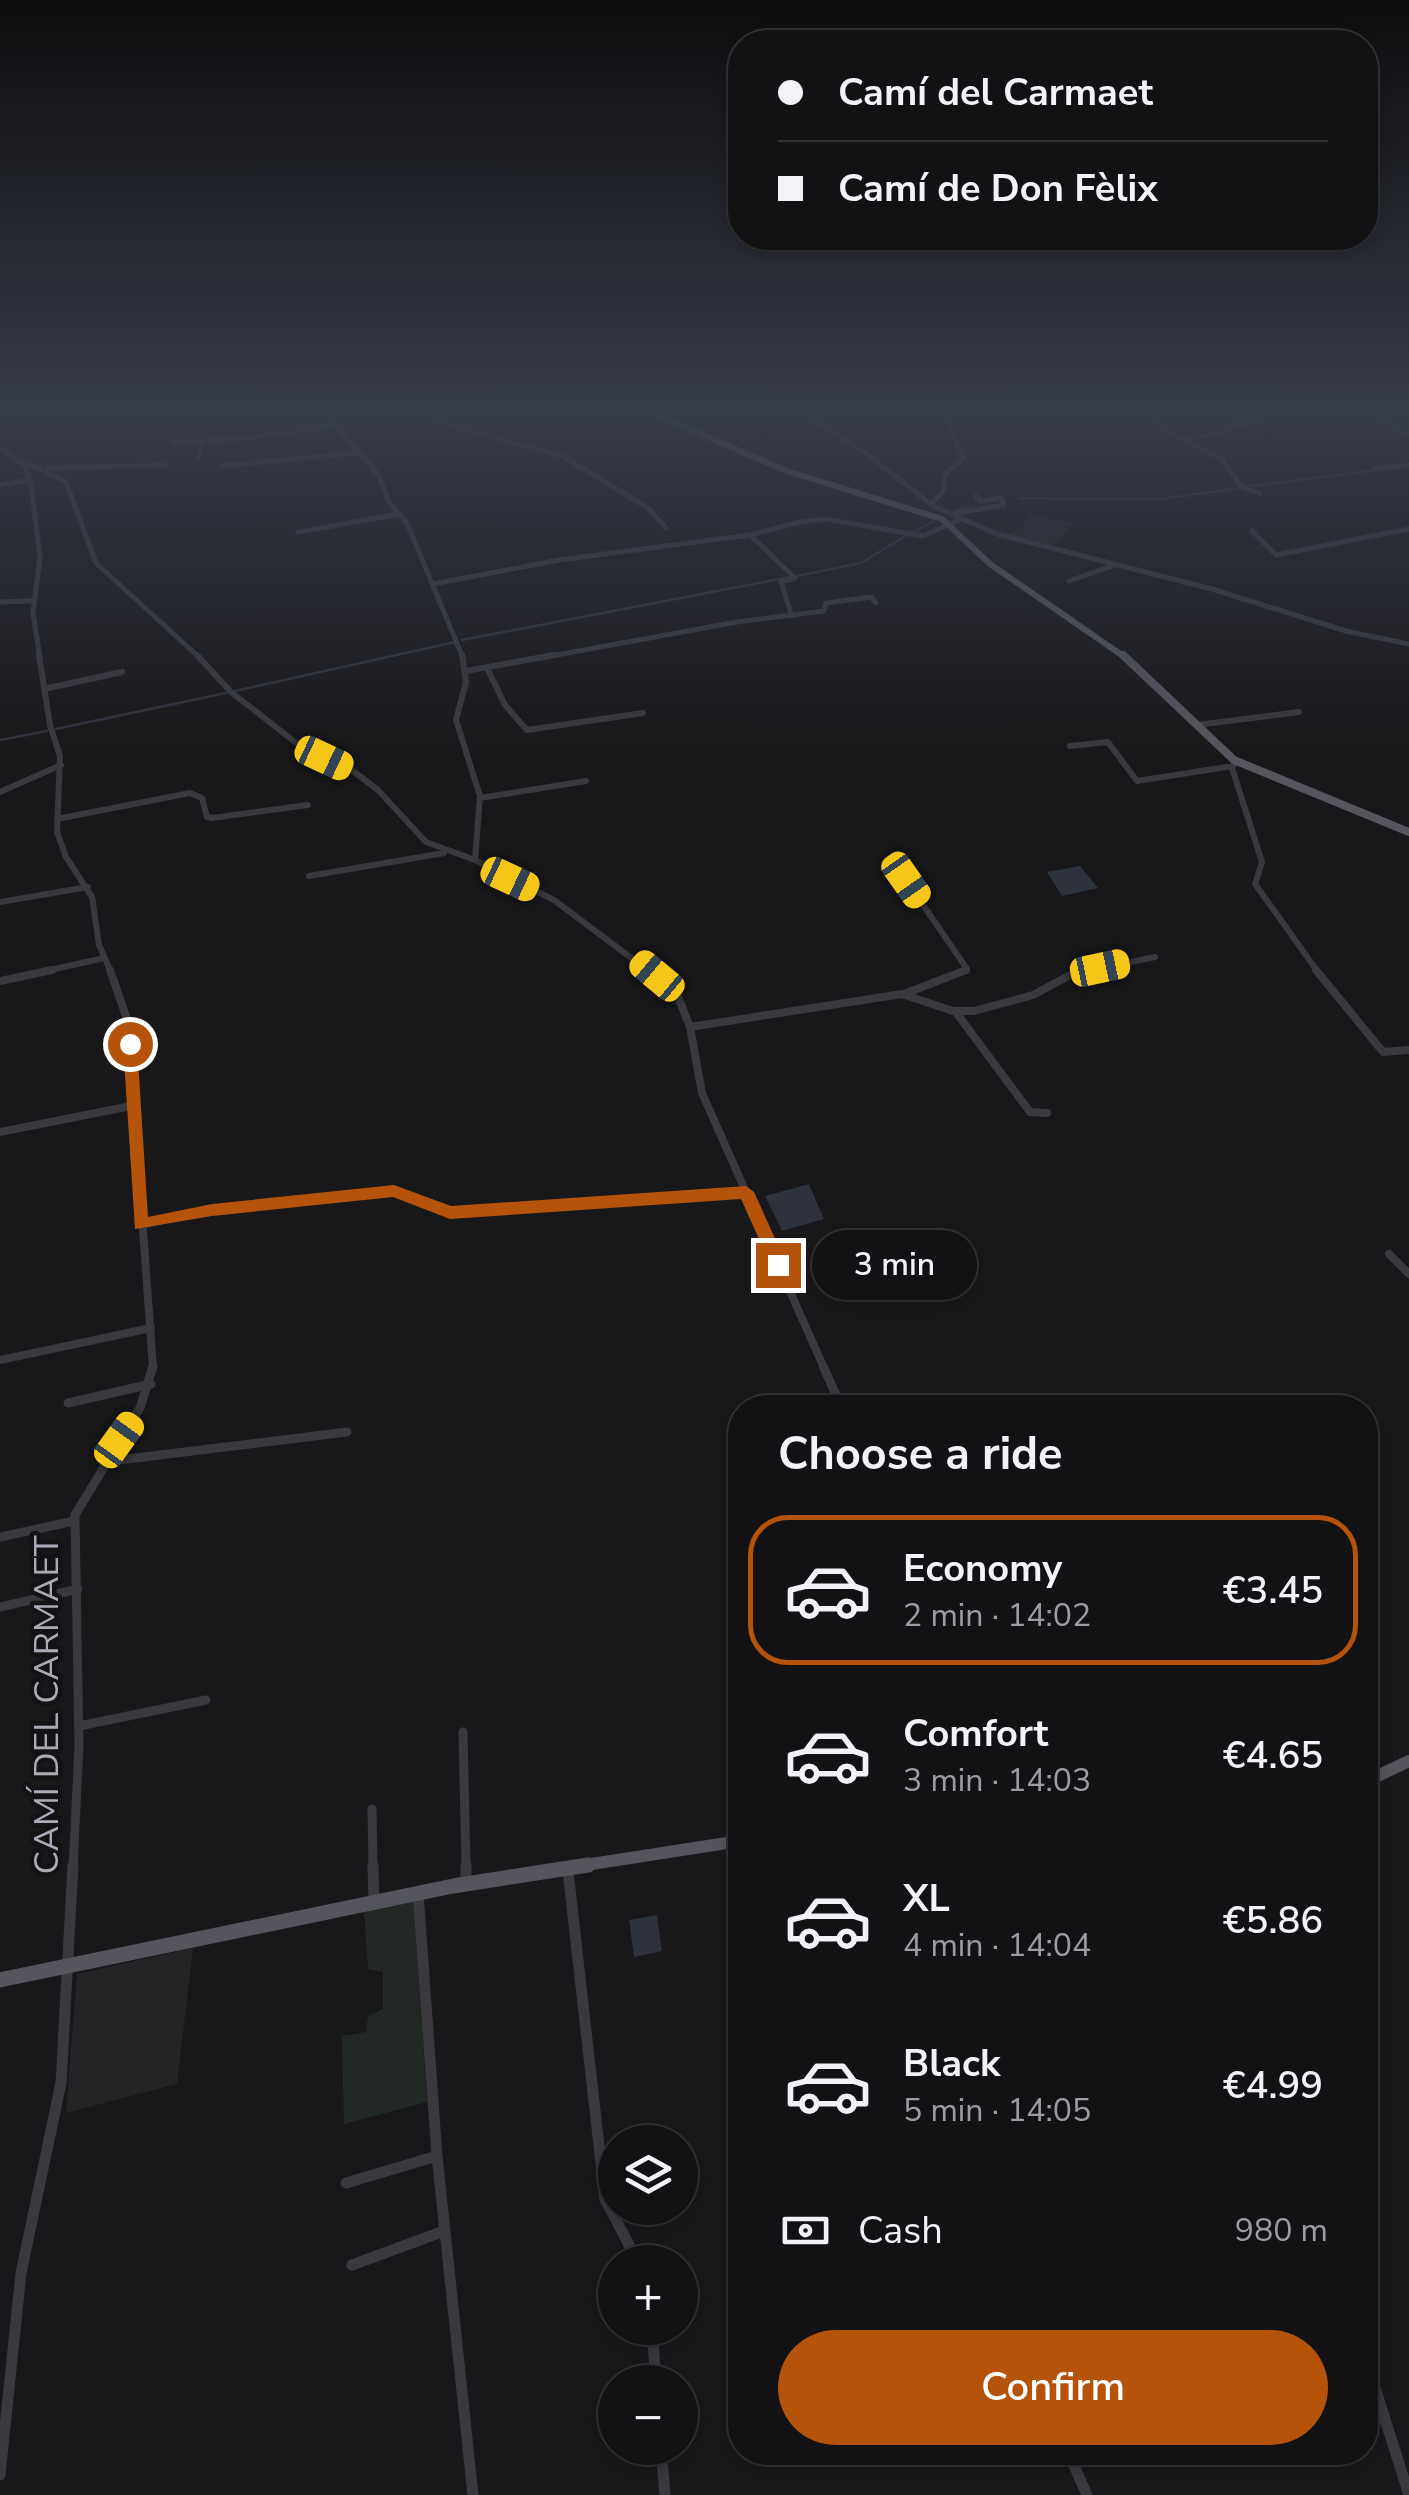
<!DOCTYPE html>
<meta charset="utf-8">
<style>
body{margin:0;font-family:"Nunito Sans",sans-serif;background:#1f1f21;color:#f1f3f6;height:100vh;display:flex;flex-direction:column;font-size:38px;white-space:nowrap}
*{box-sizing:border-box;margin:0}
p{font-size:32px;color:#9c9da0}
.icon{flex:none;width:55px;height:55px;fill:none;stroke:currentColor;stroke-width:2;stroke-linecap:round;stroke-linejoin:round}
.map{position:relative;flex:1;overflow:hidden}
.sheet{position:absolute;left:728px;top:1395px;width:650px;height:1070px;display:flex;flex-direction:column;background:#121113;border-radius:40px;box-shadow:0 5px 15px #0003,0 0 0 2px #313133}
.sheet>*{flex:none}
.banner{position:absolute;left:728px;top:30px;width:650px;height:220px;border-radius:40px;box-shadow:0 5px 15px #0003,0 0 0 2px #313133;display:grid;align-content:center;height:220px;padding:0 50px;background:#121113}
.buttons{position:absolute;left:598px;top:2125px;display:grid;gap:20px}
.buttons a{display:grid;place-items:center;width:100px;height:100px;border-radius:50%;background:#121113;box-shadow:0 5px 15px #0003,0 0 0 2px #313133;font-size:50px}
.end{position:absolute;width:45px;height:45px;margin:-22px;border:12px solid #b45309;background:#fff;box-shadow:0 0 0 5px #fff}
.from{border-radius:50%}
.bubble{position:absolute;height:70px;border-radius:35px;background:#121113;box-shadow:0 5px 15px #0003,0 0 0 2px #313133;font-size:32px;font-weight:600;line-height:70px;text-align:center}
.car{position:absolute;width:30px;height:60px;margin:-30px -15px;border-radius:12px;box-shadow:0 0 8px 2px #0007;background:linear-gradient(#f5c518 24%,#345 0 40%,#f5c518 0 76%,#345 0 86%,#f5c518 0)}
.banner b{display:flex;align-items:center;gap:35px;height:95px;font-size:38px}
.banner b+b{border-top:2px solid #313133}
.banner i{width:25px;height:25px;background:#f1f3f6}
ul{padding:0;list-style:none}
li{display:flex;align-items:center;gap:30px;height:150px;margin:0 20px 15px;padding:0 30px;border:5px solid transparent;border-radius:40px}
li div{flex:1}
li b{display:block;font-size:38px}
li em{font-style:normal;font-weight:600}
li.selected{border-color:#b45309}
li>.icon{width:90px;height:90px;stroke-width:1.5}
h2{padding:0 50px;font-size:45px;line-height:120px}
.pay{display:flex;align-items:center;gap:25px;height:110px;padding:0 50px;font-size:38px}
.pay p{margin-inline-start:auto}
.cta{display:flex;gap:20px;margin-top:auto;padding:20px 50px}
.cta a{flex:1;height:115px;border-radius:60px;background:#b45309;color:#fff;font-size:40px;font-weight:600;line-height:115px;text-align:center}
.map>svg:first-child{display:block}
.built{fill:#242326}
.green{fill:#222924}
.water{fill:#2e323c}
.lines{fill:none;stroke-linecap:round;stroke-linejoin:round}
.stream{stroke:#2e323c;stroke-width:2.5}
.minor-far4{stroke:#39393e;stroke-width:5}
.minor-far3{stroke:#39393e;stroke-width:6}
.minor-far2{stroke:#39393e;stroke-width:8}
.minor-far1{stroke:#39393e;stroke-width:9}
.minor{stroke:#39393e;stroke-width:11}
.major-far3{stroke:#55555d;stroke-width:6}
.major-far2{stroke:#55555d;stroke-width:8}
.major-far1{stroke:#55555d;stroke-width:12}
.major{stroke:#55555d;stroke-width:15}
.route{fill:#b45309}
.labels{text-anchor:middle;stroke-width:9;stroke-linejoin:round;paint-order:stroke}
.street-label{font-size:35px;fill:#ababb8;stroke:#131214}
</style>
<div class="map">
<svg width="1409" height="2495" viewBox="0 0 1409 2495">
<rect width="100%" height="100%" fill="#181719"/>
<!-- built -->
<g class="built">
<path d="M1029,516L1073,523L1052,548L1009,536L1025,524Z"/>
<path d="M193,1948L177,2084L66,2113L77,1974Z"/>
</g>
<!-- green -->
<path class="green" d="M413,1898L427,2102L344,2124L342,2036L366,2032L368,2016L383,2009V1972L368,1969L364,1911Z"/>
<!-- water -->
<g class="water">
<path d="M1080,866L1098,888L1062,896L1047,872Z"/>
<path d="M809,1184L824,1219L782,1231L765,1196Z"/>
<path d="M657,1915L662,1951L634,1957L629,1920Z"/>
</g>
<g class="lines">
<!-- stream -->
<g class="stream">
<path d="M1245,487L1371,471"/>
<path d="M1019,498L1096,499"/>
<path d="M1099,499H1161L1241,488"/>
<path d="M957,510L973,505"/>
<path d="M911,533L934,521"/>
<path d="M797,576L861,563L907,535"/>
<path d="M462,640L790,577"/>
<path d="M235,691L455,642"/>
<path d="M56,729L226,693"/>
<path d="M0,740L47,731"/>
</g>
<!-- minor-far4 -->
<g class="minor-far4">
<path d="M320,407L378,474L389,502L407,523L463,658"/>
<path d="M406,407L456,427L564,457L648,508L666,528"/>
<path d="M793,407L867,454L933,506L997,534L1212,589L1346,631L1409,644"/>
<path d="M1140,407L1166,431L1223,459"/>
<path d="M1363,407L1409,435"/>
<path d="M150,411L151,407"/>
<path d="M1332,416L1367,412"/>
<path d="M1185,438L1223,434L1228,430L1226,426L1262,422"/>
<path d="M173,443L256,437L336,425"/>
<path d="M0,447L25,466L31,484L40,557L33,613L40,658"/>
<path d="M199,457L202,441"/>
<path d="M1222,459L1241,486L1260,494"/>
<path d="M24,461L66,482L96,563L200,658"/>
<path d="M221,466L357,453"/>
<path d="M48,468L165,465"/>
<path d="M1373,469L1409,465"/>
<path d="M0,485L30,480"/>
<path d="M931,504L943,492L945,474L964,458L940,407"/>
<path d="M951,514L1004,505L1001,498L980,501L976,496"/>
<path d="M1252,531L1276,555L1409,529"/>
<path d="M298,532L400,514"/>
<path d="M750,535L795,578L781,582L792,616"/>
<path d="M1069,581L1115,565"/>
<path d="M433,584L559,560L750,535L800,522L826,519L923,536L961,519"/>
<path d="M0,602L32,601"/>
<path d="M540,658L737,622L824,611L826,603L871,597L876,603"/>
</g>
<!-- minor-far3 -->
<g class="minor-far3">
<path d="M39,655L50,725L60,756L57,832L66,857L92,897L99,945L111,972"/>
<path d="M197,655L231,692L295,742L353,771L378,790L426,842L475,860"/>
<path d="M462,655L466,682L456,720L480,796L475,860L554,900L650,972"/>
<path d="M487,668L505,705L527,730L643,713"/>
<path d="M466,671L554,655"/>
<path d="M44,689L122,672"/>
<path d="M1197,725L1299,712"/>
<path d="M1070,746L1108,742L1137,781L1233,766"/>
<path d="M1236,761L1232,768L1262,862L1255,884L1318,972"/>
<path d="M0,792L61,765"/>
<path d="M480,798L586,781"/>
<path d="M57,819L190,793L202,798L207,817L212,818L308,805"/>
<path d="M309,876L444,853"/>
<path d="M906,880L967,969L959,972"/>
<path d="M0,902L88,887"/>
<path d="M41,972L104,958"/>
<path d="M1082,972L1155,957"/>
</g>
<!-- minor-far2 -->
<g class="minor-far2">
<path d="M110,970L128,1022L153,1368"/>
<path d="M646,970L676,992L690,1027L702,1093L824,1368"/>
<path d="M1316,970L1383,1052L1409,1050"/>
<path d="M0,981L52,970"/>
<path d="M904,994L966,970"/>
<path d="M955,1011L1030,1112L1047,1113"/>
<path d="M690,1027L902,994L953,1011H974L1033,995L1072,974L1094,970"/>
<path d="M0,1132L131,1106"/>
<path d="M140,1225L211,1210L394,1191L450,1212L746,1193"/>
<path d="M1389,1254L1409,1274"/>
<path d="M0,1360L151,1328"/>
</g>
<!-- minor-far1 -->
<g class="minor-far1">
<path d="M823,1366L842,1408"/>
<path d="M68,1403L151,1384"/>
<path d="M103,1462L347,1432"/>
<path d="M0,1537L74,1521"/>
<path d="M0,1607L78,1589"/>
<path d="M79,1726L206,1700"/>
<path d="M463,1732L466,1867"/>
<path d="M372,1809L373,1867"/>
<path d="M73,1867L79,1746L75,1515L140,1408L153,1366"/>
</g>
<!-- minor -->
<g class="minor">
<path d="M373,1865L374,1901"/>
<path d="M466,1865V1883"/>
<path d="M568,1871L605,2199L638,2262"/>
<path d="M418,1893L437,2156L473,2495"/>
<path d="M346,2183L437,2156"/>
<path d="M352,2265L444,2231"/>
<path d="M652,2328L656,2382"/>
<path d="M1365,2356L1409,2495"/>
<path d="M661,2448L665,2495"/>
<path d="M1068,2452L1087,2495"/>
<path d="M931,2461L932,2452"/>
<path d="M0,2475L21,2273L61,2083L73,1865"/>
</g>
<!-- major-far3 -->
<g class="major-far3">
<path d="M638,407L787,471L942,519L990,564L1126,658"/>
<path d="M1382,407L1409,414"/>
</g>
<!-- major-far2 -->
<path class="major-far2" d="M1123,655L1234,760L1409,832"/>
<!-- major-far1 -->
<g class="major-far1">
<path d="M1365,1782L1409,1761"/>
<path d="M572,1867L740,1841"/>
</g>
<!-- major -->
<path class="major" d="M0,1980L453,1886L588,1865"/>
</g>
<!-- sky -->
<linearGradient id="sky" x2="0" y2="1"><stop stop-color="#0d0d0e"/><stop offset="0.54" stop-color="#373c49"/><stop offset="1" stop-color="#373c49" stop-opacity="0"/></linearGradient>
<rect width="1409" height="756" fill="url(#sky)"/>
<!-- route -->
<path class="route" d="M130,1039L137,1044L148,1217L212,1204L394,1185L451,1206L746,1186L754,1192L787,1265L778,1272L773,1270L741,1199L450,1219L393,1197L212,1216L135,1229L123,1044Z"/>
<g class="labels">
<!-- street labels -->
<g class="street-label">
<text transform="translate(46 1705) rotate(-90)" y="12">CAMÍ DEL CARMAET</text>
</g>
</g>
</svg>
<div class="buttons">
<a><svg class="icon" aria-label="layers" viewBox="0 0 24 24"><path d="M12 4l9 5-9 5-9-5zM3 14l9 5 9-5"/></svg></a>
<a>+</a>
<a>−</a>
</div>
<i class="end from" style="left:130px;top:1044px"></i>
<i class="end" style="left:778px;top:1265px"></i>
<div class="bubble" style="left:812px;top:1230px;width:165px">3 min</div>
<i class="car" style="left:324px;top:758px;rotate:115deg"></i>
<i class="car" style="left:510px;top:879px;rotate:115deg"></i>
<i class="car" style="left:906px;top:880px;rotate:145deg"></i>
<i class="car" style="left:1100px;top:968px;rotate:78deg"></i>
<i class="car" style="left:657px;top:976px;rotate:310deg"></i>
<i class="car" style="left:119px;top:1440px;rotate:36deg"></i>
<div class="banner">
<b><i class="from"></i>Camí del Carmaet</b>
<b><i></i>Camí de Don Fèlix</b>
</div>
<section class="sheet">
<h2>Choose a ride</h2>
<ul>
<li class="selected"><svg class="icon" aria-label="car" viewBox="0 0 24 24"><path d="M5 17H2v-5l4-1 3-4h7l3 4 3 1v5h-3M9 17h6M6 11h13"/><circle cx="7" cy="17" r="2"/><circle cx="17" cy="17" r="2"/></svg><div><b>Economy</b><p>2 min · 14:02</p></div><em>€3.45</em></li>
<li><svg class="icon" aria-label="car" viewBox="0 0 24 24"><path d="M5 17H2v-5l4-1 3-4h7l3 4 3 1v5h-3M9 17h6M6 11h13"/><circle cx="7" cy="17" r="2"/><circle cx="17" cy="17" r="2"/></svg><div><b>Comfort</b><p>3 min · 14:03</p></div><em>€4.65</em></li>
<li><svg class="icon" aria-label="car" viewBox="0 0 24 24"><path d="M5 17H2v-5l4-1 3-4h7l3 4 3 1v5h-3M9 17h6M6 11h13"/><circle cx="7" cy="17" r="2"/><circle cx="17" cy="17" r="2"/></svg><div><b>XL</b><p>4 min · 14:04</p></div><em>€5.86</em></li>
<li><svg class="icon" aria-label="car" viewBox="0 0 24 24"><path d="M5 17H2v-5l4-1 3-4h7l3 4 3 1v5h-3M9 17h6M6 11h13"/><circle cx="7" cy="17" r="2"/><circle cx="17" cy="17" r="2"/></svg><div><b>Black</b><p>5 min · 14:05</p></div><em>€4.99</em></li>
</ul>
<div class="pay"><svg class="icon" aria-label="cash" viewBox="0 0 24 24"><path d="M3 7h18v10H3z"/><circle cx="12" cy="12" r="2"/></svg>Cash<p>980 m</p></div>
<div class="cta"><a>Confirm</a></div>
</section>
</div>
